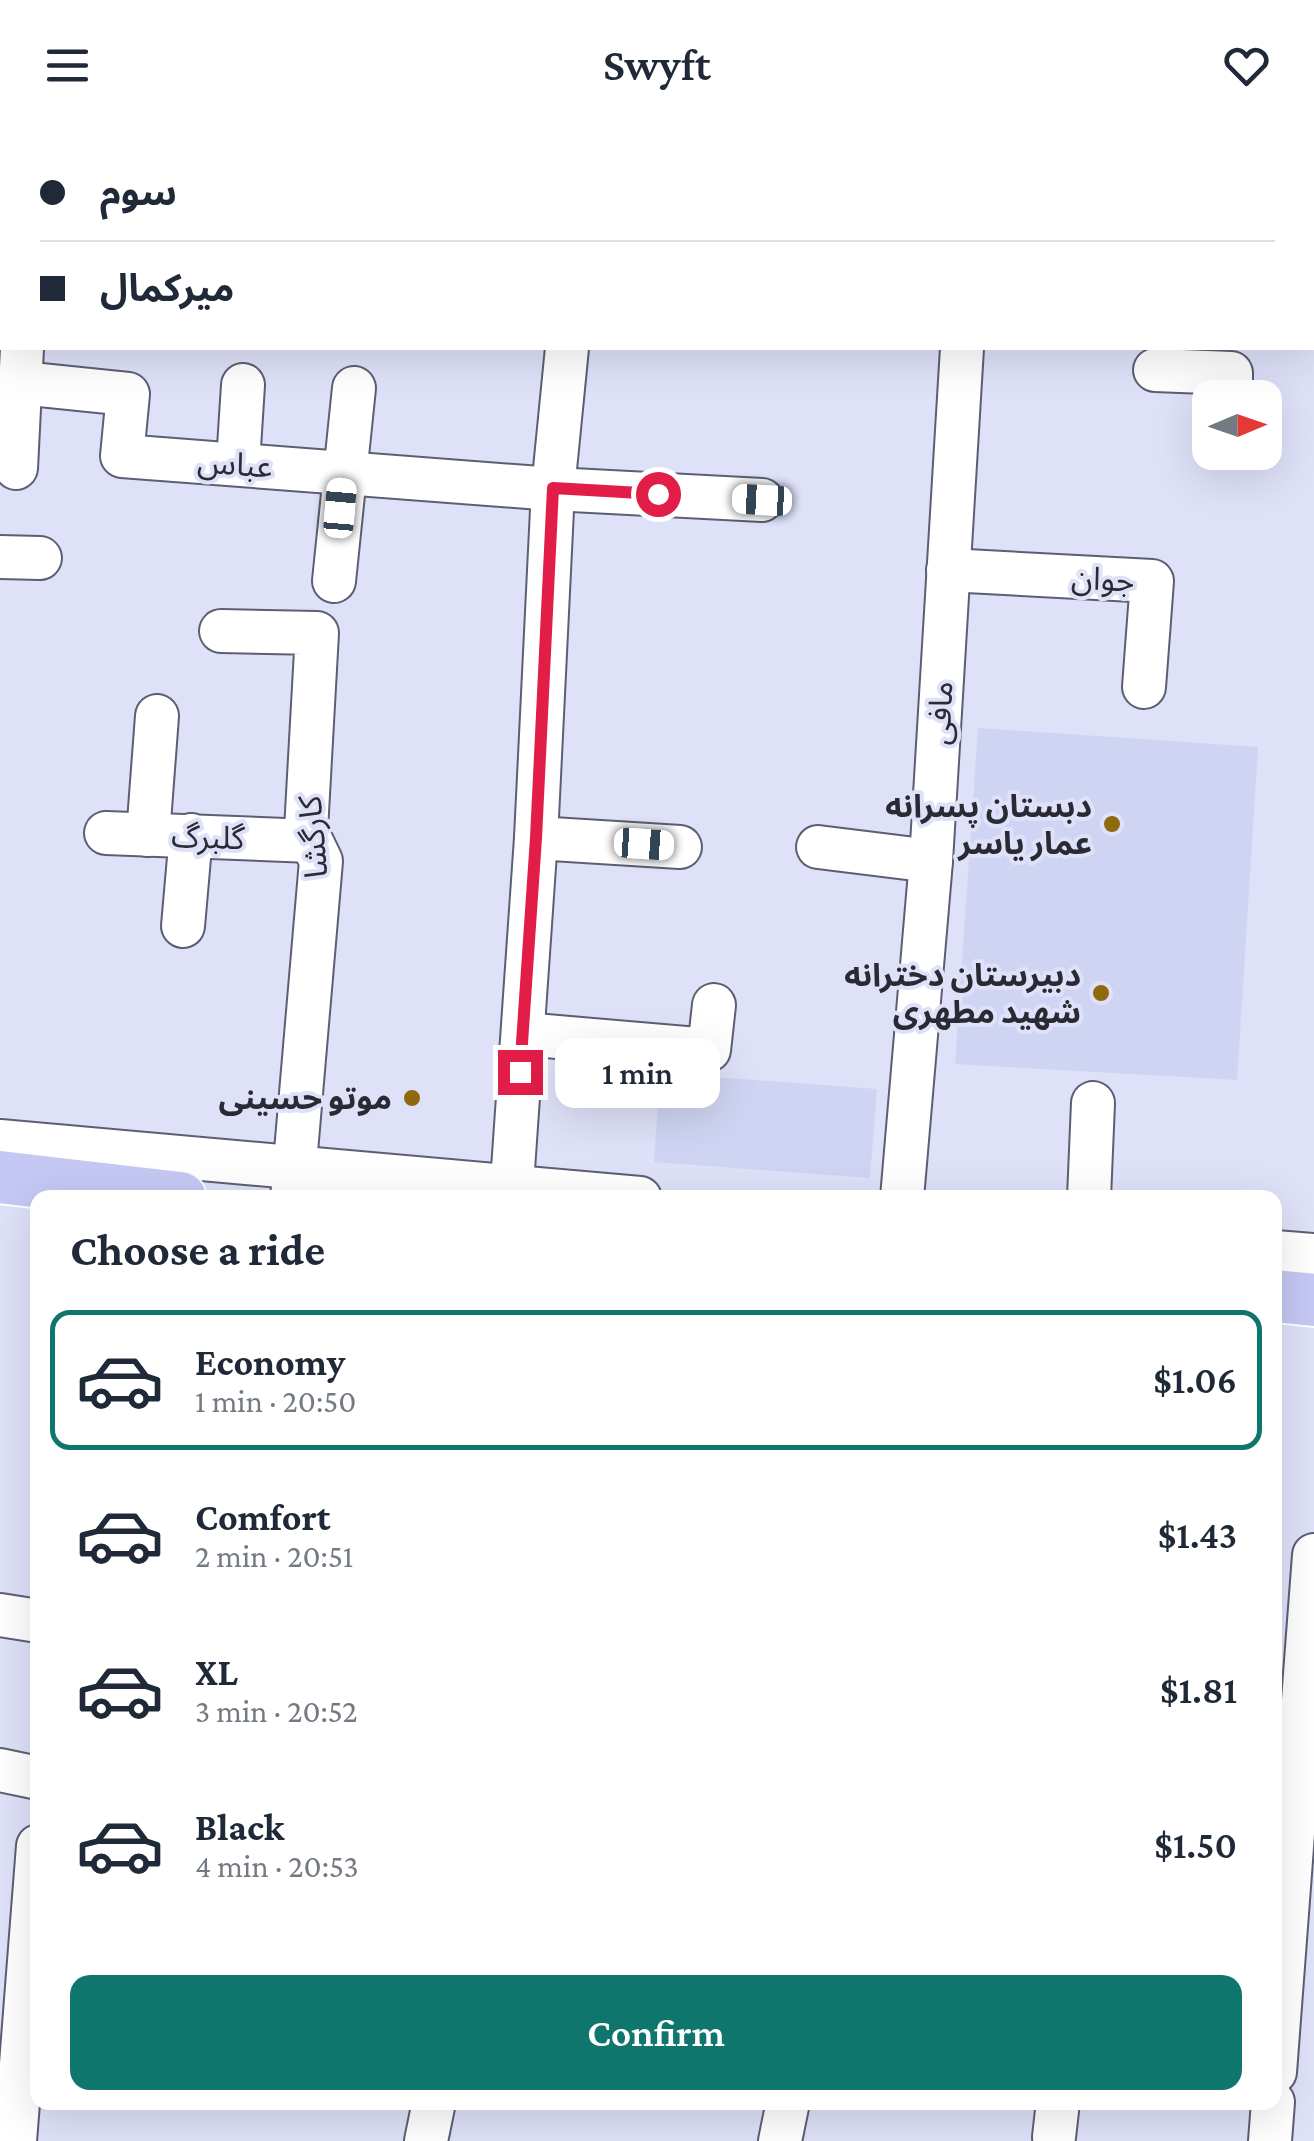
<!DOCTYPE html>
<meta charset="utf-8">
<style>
body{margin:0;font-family:"Crimson Pro","Noto Sans Arabic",serif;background:#f6f6f7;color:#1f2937;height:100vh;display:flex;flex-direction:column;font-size:38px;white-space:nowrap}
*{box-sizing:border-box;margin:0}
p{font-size:32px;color:#747a83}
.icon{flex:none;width:55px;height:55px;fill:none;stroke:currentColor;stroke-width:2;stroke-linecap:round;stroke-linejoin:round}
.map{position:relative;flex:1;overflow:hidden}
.panel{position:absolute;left:30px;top:1060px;width:1252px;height:920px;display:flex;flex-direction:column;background:#fff;border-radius:20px;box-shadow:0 10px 40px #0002}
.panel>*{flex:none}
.hud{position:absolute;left:0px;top:0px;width:1315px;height:220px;box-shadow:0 10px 40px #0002;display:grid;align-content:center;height:220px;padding:0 40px;background:#fff}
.needle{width:65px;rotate:88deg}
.controls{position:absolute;left:1192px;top:250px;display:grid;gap:20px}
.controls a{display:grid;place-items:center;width:90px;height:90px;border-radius:20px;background:#fff;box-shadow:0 10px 40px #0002;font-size:50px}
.end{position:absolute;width:45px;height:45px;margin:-22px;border:12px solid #e11d48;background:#fff;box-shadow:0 0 0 5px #fff}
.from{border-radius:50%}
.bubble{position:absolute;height:70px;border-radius:20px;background:#fff;box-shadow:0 10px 40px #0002;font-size:32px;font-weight:600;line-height:70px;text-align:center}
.car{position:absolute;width:30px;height:60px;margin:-30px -15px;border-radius:12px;box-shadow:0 0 8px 2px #0007;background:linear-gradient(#fff 24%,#345 0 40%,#fff 0 76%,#345 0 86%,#fff 0)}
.hud b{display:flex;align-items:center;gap:35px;height:95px;font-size:38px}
.hud b+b{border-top:2px solid #e0e1e3}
.hud i{width:25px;height:25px;background:#1f2937}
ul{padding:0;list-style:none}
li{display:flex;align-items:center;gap:30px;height:140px;margin:0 20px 15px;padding:0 20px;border:5px solid transparent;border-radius:20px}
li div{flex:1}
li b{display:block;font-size:38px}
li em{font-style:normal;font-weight:600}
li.on{border-color:#0f766e}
li>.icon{width:90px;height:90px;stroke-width:1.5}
h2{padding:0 40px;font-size:45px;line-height:120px}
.cta{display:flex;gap:20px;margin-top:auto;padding:20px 40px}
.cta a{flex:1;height:115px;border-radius:20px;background:#0f766e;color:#fff;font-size:40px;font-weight:600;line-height:115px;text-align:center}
header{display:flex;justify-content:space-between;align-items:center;height:130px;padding:0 40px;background:#fff;font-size:45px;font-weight:600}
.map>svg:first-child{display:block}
.built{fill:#cfd4f2}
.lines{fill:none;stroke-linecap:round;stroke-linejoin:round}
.minor-casing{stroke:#5c5f73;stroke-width:46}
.major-casing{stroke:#fff;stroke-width:56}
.minor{stroke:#fff;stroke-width:42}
.major{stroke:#c4c8f3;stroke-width:52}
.route{stroke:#e11d48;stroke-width:12}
.poi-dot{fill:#8e690d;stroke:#dee1f8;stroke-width:4}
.labels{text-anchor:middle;stroke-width:8;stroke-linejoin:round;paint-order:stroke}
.street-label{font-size:32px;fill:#292a33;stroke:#dee1f8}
.poi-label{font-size:32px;font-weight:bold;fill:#292a33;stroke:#dee1f8;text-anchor:end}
</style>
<header><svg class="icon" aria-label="menu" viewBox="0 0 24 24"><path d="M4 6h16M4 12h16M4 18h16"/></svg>Swyft<svg class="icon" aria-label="heart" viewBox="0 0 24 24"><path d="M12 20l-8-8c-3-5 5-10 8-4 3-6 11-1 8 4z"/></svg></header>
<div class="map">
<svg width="1314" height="2011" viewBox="0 0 1314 2011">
<rect width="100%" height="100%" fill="#dee1f8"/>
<!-- built -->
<g class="built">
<path d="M978,598L1258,617L1237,950L955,934Z"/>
<path d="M660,943L877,959L870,1048L654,1032Z"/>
</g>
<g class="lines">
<defs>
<g id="minor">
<path d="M632,0L633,2"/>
<path d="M24,2L25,0"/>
<path d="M407,2V0"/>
<path d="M1158,2V0"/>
<path d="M0,163H2"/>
<path d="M1155,240L1231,243V268"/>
<path d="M21,253L128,264L122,326L553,359L762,370"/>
<path d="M238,333L243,255"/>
<path d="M16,338L22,218"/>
<path d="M0,427L40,428"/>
<path d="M948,440L1152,451L1144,557"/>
<path d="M334,451L354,258"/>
<path d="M221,501L317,503L306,700L321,731L292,1068"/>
<path d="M106,703L311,711"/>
<path d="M148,705L157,586"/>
<path d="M536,708L680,717"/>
<path d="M818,717L931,731"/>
<path d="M183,796L191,705"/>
<path d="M523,904L709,920L714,875"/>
<path d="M0,1011L640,1068"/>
<path d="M511,1068L536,708L553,359L567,218"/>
<path d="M902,1068L931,731L962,218"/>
<path d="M1089,1068L1093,973"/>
<path d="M1275,1122L1314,1125"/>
<path d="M0,1485L38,1491"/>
<path d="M0,1640L38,1648"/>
<path d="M1275,1942L1314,1425"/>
<path d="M1054,2007L1058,1972"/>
<path d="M15,2011L38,1716"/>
<path d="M426,2011L434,1972"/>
<path d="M780,2011L788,1972"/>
<path d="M1270,2011L1273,1972"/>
</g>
<g id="major">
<path d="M0,1047L180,1068"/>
<path d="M1275,1166L1314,1170"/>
</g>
</defs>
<!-- minor casing -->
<use href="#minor" class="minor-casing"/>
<!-- major casing -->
<use href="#major" class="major-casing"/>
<!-- minor -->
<use href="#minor" class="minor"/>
<!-- major -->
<use href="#major" class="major"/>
</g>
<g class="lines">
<!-- route -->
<path class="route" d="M520,942L536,708L553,358L658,364"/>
</g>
<!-- markers -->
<g class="poi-dot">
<circle cx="1112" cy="694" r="10"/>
<circle cx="1101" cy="863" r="10"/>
<circle cx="412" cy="968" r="10"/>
</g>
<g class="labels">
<!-- street labels -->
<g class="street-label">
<text transform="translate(235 334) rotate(4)" y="11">عباس</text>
<text transform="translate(1103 449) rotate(3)" y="11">جوان</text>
<text transform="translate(940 583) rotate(-87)" y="11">مافی</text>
<text transform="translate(208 707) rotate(2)" y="11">گلبرگ</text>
<text transform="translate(313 707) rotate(-95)" y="11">کارگشا</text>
</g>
<!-- poi labels -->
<g class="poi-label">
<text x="1092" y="687">دبستان پسرانه<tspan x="1092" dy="37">عمار یاسر</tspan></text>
<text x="1081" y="856">دبیرستان دخترانه<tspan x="1081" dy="37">شهید مطهری</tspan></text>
<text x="392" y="979">موتو حسینی</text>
</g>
</g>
</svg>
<div class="controls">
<a><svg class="needle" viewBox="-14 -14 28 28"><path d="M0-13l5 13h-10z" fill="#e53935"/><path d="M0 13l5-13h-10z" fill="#747a83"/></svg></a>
</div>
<i class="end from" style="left:658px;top:364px"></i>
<i class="end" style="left:520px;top:942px"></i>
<div class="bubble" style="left:555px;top:908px;width:165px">1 min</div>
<i class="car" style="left:762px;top:370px;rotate:273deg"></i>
<i class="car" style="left:340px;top:378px;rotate:5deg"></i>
<i class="car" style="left:644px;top:714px;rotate:94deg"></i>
<div class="hud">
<b><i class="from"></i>سوم</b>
<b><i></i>میرکمال</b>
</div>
<section class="panel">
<h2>Choose a ride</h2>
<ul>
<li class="on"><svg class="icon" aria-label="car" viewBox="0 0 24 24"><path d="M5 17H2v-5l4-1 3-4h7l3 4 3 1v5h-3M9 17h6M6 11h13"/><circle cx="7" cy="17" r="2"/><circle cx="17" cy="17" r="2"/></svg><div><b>Economy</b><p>1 min · 20:50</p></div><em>$1.06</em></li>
<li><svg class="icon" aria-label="car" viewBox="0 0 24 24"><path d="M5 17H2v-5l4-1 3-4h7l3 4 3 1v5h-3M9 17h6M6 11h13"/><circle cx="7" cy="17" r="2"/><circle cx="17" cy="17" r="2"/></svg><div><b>Comfort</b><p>2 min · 20:51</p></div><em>$1.43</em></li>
<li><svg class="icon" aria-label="car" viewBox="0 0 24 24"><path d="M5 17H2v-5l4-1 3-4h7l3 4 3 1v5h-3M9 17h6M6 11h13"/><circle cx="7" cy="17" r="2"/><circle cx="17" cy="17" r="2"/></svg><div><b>XL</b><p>3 min · 20:52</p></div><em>$1.81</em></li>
<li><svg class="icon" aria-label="car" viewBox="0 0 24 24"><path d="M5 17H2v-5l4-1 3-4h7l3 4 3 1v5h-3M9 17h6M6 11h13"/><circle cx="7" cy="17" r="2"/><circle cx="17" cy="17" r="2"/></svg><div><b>Black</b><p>4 min · 20:53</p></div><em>$1.50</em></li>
</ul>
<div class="cta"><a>Confirm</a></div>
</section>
</div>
